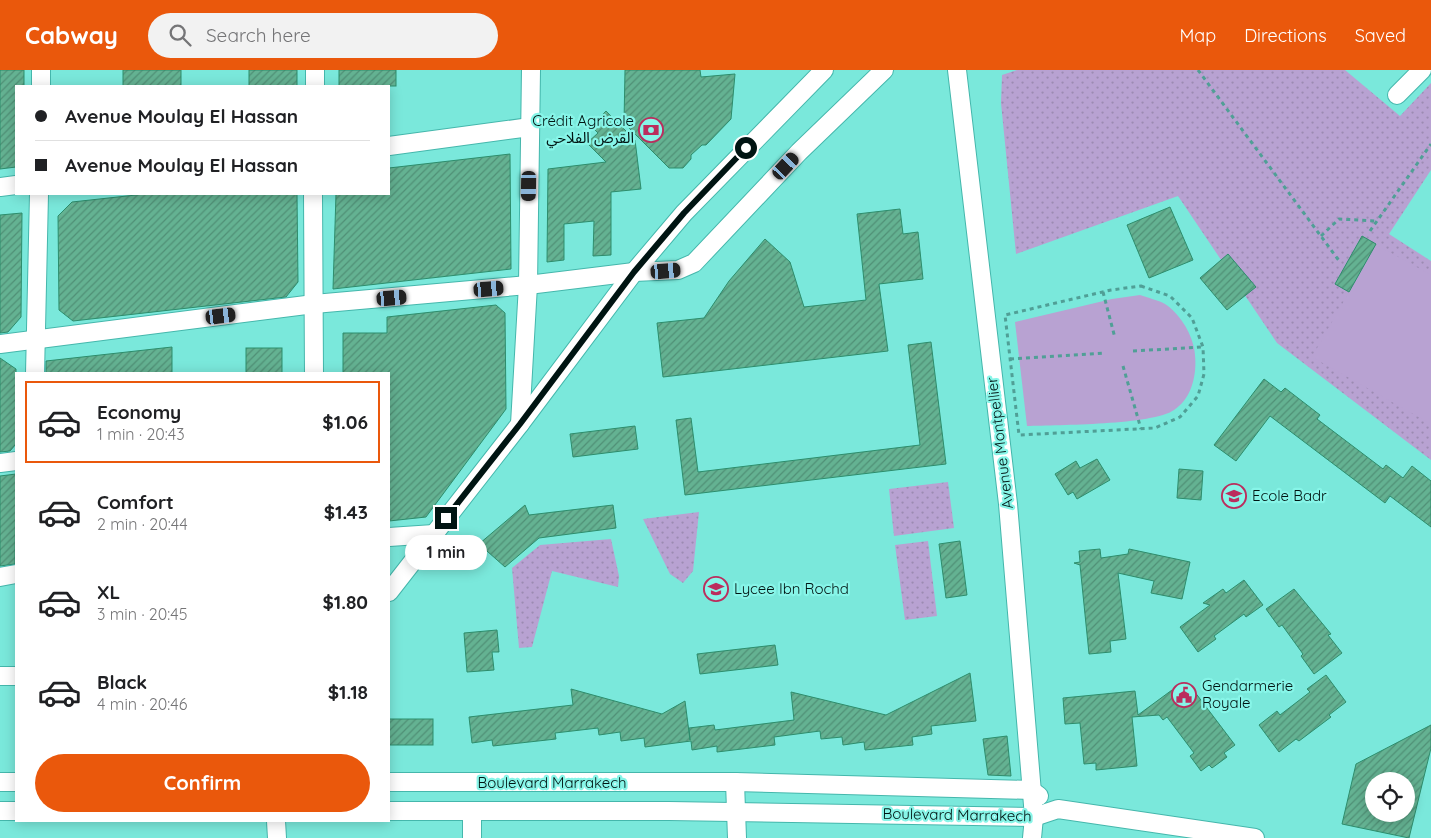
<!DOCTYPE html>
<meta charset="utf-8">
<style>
body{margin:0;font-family:Quicksand,"Noto Sans Arabic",sans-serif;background:#f2f2f2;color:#202124;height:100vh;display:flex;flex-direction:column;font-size:19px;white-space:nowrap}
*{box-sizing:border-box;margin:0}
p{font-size:16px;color:#757577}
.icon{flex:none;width:28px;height:28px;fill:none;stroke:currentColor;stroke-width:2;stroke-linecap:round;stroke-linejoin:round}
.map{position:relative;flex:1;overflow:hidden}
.panel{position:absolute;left:15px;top:302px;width:375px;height:450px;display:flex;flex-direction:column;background:#fff;border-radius:0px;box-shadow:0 2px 12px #0003}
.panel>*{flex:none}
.hud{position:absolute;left:15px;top:15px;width:375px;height:110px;border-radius:0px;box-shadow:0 2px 12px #0003;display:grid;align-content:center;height:110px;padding:0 20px;background:#fff}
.fabs{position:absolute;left:1365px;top:702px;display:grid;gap:10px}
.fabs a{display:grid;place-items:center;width:50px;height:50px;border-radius:50%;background:#fff;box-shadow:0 2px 12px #0003;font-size:25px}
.end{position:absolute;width:22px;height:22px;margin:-11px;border:6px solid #001412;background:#fff;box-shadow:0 0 0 2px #fff}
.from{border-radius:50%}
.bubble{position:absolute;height:35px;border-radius:18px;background:#fff;box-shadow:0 2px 12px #0003;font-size:16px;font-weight:800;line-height:35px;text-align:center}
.car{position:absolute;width:15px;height:30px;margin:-15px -8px;border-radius:6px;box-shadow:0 0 4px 1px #0007;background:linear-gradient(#222 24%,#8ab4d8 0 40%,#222 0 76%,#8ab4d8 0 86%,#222 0)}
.hud b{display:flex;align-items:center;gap:18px;height:48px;font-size:19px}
.hud b+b{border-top:1px solid #e0e0e0}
.hud i{width:12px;height:12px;background:#202124}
ul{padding:9px 0 0;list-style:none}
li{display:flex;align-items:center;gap:15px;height:82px;margin:0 10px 8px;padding:0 10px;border:2px solid transparent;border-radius:0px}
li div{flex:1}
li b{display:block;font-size:19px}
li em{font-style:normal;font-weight:800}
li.on{border-color:#ea580c}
li>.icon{width:45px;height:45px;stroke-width:1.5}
.button{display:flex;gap:10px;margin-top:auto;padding:10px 20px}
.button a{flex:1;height:58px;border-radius:30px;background:#ea580c;color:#fff;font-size:20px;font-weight:800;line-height:58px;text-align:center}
header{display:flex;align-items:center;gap:30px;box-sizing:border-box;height:70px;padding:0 25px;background:#ea580c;color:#fff}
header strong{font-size:24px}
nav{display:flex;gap:28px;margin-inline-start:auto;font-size:18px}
.search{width:350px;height:45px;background:#f2f2f2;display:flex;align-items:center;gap:12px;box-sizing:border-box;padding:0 18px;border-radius:28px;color:#757577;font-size:19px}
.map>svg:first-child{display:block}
.grass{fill:url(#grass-dots)}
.park{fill:#b8a2d2}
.building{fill:url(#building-hatch);stroke:#2d8d6c;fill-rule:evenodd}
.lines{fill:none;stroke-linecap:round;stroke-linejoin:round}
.street-casing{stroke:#45b7ac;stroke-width:20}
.path{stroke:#509f96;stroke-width:3;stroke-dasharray:4 4;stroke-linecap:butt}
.street{stroke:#fff;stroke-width:18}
.route{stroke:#001412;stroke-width:6}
.labels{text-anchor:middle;stroke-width:4.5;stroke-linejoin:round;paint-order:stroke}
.poi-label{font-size:15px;fill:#001412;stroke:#87f5e8;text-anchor:start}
.street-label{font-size:15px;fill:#001412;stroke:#87f5e8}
</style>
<header>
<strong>Cabway</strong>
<div class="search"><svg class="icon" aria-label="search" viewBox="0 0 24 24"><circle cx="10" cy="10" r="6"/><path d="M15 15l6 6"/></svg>Search here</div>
<nav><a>Map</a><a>Directions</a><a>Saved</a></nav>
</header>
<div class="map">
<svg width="1431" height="768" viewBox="0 0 1431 768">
<defs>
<pattern id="grass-dots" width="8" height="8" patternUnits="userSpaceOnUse" patternTransform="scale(1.25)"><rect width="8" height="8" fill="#b8a2d2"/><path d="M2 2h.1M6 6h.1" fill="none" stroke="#9c8bb3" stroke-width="1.8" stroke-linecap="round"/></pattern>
<pattern id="building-hatch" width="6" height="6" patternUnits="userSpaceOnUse" patternTransform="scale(1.25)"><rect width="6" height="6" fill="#64b292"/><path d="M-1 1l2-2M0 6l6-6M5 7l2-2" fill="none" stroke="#509076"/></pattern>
</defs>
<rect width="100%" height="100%" fill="#7ae8db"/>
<!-- grass -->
<g class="grass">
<path d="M1017,0H1345L1400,46L1431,13V100L1389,164L1431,191V390L1277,273L1178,126L1016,184L1001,33L1002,5Z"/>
<path d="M948,412L954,458L894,466L889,419Z"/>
<path d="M699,442L693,501L683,513L670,504L643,449Z"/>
<path d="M611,469L619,506L618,517L552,501L532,577L519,578L512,498L540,475Z"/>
<path d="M928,471L937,546L905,550L895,475Z"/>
</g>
<!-- park -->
<g class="park">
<path d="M1362,167L1431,205V354L1312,287L1349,222Z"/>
<path d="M1140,225C1148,228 1158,230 1165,234C1179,243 1191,262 1194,278C1198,299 1194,327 1174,340C1153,355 1058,355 1027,356L1015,252L1112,229Z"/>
</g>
<!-- building -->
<g class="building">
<path d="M0,0H24V16H16V97L0,99Z"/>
<rect x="123" y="0" width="58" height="16"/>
<rect x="249" y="0" width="48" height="16"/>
<rect x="339" y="0" width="57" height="16"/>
<path d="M625,0H700L701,7L735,4L731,49L706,75H702L691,85V89L683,98H669L624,53Z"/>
<path d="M606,41L635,70L641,119L611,122V185L593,186L594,151L564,154V190L547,192L548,99L606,92L587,73L598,63L591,56Z"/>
<path d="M510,84L511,199L333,219L336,124H389V98Z"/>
<path d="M145,124H297L298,212L286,227L73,251L59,240L58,146L72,132Z"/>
<path d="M1170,137L1193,190L1149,208L1127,155Z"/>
<path d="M900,139L903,164L918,162L923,209L879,214L888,281L663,307L657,253L704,248L729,211L765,169L790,192L804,237L866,230L857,144Z"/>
<path d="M22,143L21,247L8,262L0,263V145Z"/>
<path d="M1362,166L1376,174L1349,222L1335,214Z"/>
<path d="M1228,184L1256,217L1227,240L1200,208Z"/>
<path d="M496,235L505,243L506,339L426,447L389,451V304H343V263H387V247Z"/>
<path d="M931,272L946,394L685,425L676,350L691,348L698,402L920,375L908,275Z"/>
<path d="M172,277V304H46V291Z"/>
<rect x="246" y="278" width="36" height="26"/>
<path d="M0,288L16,299V374L10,381L0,382Z"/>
<path d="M1264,309L1281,322L1285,318L1320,345L1317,349L1383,399L1386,395L1403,408L1412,396L1431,411V457L1390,426L1385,433L1270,346L1236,391L1214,375Z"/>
<path d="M635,356L638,379L573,387L570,364Z"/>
<path d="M1097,389L1110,410L1077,429L1073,422L1068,425L1055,404L1076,391L1080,398Z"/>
<path d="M1179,399L1203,401L1201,430L1177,428Z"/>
<path d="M16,404L15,494L0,496V406Z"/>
<path d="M525,435L529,445L613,435L616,458L539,468L505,497L479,474Z"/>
<path d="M960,471L967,525L946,528L939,474Z"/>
<path d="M1100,479L1101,488L1128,484L1129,479L1190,492L1182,529L1151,523L1154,511L1118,503L1126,569L1110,571L1111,582L1089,584L1080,495L1074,493L1080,492L1079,481Z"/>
<path d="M1244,510L1263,535L1246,547L1244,544L1214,566L1216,569L1198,582L1180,557L1210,535L1203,533L1223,519L1226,523Z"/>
<path d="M1294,519L1331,564L1328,565L1342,583L1314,604L1301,586L1303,584L1282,555L1279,557L1266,539Z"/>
<path d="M497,560L499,582H492L494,600L467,602L464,563Z"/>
<path d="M775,575L778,595L700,604L697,584Z"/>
<path d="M970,603L976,651L931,656L932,664L912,667L913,675L865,680L864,672L843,675L842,667L821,669L820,661L774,667L775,675L717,682V676L692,680L691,671L645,677L644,668L621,671L620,662L599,665L598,658L555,663L556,669L493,676L492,670L472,673L469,647L573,635L571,619L662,644L685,631L690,670L689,658L714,655L715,660L794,650L791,622L886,645Z"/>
<path d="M1326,605L1346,632L1329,645L1331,647L1299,671L1296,669L1279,682L1259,655L1277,641L1280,645L1310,622L1307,619Z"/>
<path d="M1188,613L1235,675L1224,683L1227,687L1212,698L1209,695L1201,701L1190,686L1194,683L1167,647L1163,650L1159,645L1132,647L1137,696L1096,700V693L1084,694L1080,653L1065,654L1063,628L1135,621L1138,645L1172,620L1175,623Z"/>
<rect x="389" y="649" width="44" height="26"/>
<path d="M1431,655V678L1409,768L1342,754L1356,694ZM1374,711H1406V744H1374Z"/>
<path d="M1007,666L1011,706L988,705L983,669Z"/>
</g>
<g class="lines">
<defs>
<g id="street">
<path d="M957,0L1008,434L1034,747L1032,768"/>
<path d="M41,16V0"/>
<path d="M315,16V0"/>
<path d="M1397,25L1422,0"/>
<path d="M389,76L530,57"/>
<path d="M0,117L16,115"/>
<path d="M313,124L314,304"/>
<path d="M0,274L314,234L528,215L634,202L678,200L694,193L799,82L884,0"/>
<path d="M35,304L39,124"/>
<path d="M520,354L528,215L531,0"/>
<path d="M0,393L16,391"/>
<path d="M389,467L434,464"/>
<path d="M0,507L16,504"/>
<path d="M389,522L520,354L634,202L684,143L824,0"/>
<path d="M0,606H16"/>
<path d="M0,712H16"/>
<path d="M389,712H735L1031,720L1039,726"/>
<path d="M735,712L737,768"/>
<path d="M0,741H16"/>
<path d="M389,741H669L1034,747L1058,739L1255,768"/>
<path d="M472,742V768"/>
<path d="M276,751L277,768"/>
</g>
</defs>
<!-- street casing -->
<use href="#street" class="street-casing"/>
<!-- path -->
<g class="path">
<path d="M1198,0L1340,192"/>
<path d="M1370,161L1431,74"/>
<path d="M1321,166L1339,149L1376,151"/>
<path d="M1141,216L1170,226L1192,248L1203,277L1204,304L1198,326L1180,347L1155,358L1019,365L1005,245L1111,220Z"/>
<path d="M1103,222L1115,268"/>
<path d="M1133,281L1203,277"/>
<path d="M1010,289L1104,283"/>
<path d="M1123,296L1141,359"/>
</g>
<!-- street -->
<use href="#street" class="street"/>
</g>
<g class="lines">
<!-- route -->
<path class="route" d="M446,448L520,354L634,202L684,143L746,78"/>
</g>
<!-- icons -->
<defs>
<symbol id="bank-ring" viewBox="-11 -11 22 22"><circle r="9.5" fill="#87f5e8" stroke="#bb2d5d" stroke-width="1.5"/><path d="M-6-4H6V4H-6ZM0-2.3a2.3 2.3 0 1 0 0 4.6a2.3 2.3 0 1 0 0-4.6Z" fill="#bb2d5d"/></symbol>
<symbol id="school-ring" viewBox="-11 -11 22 22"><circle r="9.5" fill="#87f5e8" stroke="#bb2d5d" stroke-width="1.5"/><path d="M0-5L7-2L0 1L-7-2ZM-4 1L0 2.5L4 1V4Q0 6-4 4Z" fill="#bb2d5d"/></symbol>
<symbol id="university-ring" viewBox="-11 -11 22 22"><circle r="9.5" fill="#87f5e8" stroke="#bb2d5d" stroke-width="1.5"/><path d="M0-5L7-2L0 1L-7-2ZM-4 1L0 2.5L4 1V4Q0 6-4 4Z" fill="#bb2d5d"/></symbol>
<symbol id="civic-ring" viewBox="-11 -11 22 22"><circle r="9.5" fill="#87f5e8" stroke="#bb2d5d" stroke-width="1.5"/><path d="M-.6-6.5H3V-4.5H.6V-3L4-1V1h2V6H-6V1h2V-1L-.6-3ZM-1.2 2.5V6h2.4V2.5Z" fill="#bb2d5d"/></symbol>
</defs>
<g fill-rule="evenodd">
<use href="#bank-ring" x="637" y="46" width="28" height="28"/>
<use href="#school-ring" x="1220" y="412" width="28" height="28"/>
<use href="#university-ring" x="702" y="505" width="28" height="28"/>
<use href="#civic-ring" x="1170" y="611" width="28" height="28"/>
</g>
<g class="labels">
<!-- poi labels -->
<g class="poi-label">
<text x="634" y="56" text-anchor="end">Crédit Agricole<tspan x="634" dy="17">القرض الفلاحي</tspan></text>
<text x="1252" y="431">Ecole Badr</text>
<text x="734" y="524">Lycee Ibn Rochd</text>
<text x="1202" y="621">Gendarmerie<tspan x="1202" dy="17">Royale</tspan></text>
</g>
<!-- street labels -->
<g class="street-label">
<text transform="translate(1000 373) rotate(-97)" y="5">Avenue Montpellier</text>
<text x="552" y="718">Boulevard Marrakech</text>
<text transform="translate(957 745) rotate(1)" y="5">Boulevard Marrakech</text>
</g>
</g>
</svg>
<div class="fabs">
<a><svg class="icon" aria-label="locate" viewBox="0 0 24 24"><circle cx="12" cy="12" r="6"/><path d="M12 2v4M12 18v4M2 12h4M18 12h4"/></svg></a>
</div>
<i class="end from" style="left:746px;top:78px"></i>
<i class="end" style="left:446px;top:448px"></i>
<div class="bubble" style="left:405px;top:465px;width:82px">1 min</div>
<i class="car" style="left:786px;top:96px;rotate:43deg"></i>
<i class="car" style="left:529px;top:116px;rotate:181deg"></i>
<i class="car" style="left:666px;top:201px;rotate:85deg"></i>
<i class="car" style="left:489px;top:219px;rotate:85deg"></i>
<i class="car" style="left:392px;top:228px;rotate:85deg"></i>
<i class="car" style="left:221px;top:246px;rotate:83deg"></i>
<div class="hud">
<b><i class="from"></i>Avenue Moulay El Hassan</b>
<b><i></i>Avenue Moulay El Hassan</b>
</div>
<section class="panel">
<ul>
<li class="on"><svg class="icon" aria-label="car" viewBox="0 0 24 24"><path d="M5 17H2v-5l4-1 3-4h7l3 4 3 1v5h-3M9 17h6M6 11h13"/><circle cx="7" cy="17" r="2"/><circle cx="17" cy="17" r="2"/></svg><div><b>Economy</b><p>1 min · 20:43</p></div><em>$1.06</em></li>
<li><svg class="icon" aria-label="car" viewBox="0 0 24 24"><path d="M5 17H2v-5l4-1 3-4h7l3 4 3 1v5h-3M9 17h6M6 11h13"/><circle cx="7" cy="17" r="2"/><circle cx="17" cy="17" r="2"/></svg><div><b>Comfort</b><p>2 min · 20:44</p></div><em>$1.43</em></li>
<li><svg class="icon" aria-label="car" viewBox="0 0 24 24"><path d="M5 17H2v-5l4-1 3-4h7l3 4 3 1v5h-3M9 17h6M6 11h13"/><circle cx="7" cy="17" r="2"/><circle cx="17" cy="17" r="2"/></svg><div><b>XL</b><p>3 min · 20:45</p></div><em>$1.80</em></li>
<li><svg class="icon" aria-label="car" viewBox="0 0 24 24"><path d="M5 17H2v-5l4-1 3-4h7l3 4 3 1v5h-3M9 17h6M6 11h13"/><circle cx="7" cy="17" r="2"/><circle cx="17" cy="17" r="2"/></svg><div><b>Black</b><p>4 min · 20:46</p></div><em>$1.18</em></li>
</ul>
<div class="button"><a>Confirm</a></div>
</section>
</div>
